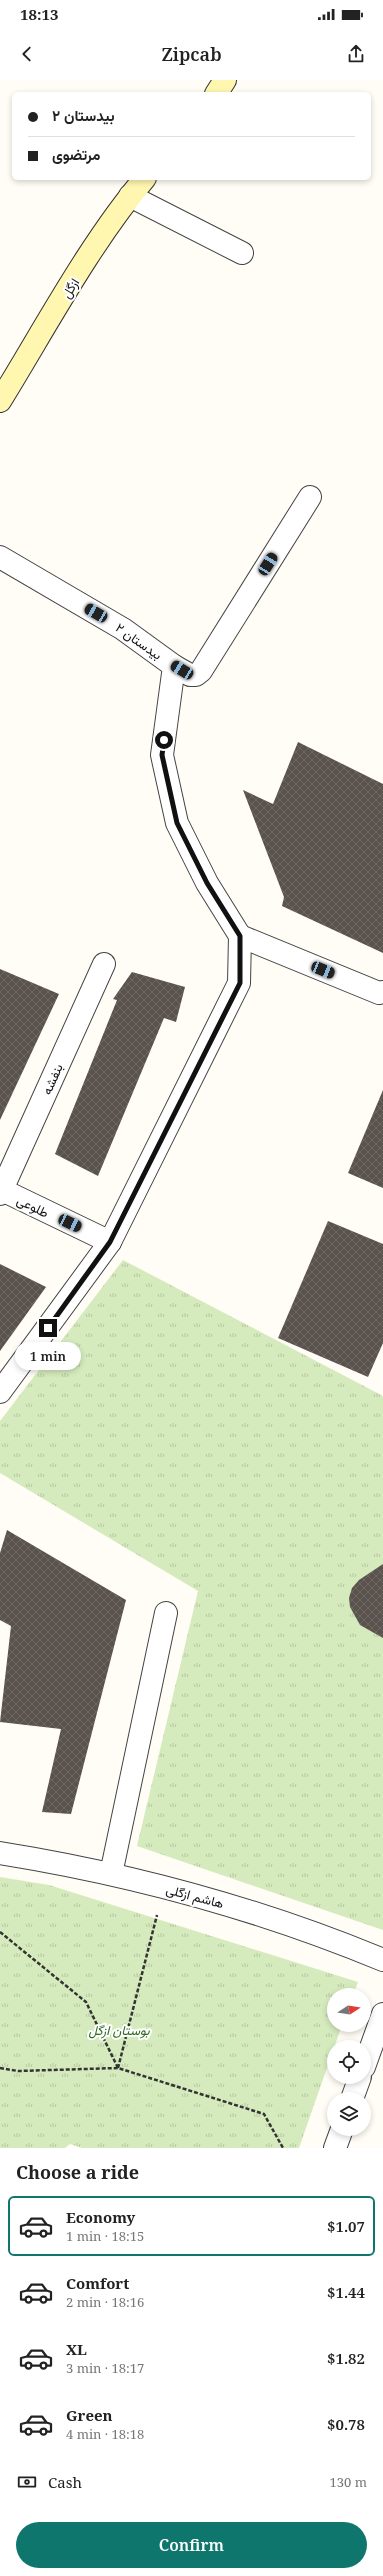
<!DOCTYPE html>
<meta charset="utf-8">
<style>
body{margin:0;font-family:"Noto Serif",Vazirmatn,serif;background:#f2f2f2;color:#222;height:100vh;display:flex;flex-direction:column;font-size:15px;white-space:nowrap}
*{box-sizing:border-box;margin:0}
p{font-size:13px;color:#767676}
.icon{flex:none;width:22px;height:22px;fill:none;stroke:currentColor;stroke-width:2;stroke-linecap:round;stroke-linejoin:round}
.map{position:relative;height:2068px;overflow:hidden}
.drawer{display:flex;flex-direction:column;background:#fff;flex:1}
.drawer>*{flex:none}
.banner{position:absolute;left:12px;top:12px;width:359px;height:88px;border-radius:6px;box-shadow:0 2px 6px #0003;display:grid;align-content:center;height:88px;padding:0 16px;background:#fff}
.needle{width:26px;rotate:78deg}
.tools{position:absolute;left:327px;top:1908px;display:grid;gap:8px}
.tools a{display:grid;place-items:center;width:44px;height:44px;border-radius:50%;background:#fff;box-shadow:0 2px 6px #0003;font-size:20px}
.end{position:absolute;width:18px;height:18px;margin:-9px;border:5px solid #111;background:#fff;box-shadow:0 0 0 2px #fff}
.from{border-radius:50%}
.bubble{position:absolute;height:28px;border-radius:14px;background:#fff;box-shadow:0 2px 6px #0003;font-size:13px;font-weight:600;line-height:28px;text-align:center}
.car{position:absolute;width:12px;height:24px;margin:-12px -6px;border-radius:5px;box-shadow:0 0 3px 1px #0007;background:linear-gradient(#222 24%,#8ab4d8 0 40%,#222 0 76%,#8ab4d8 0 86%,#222 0)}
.banner b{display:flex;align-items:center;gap:14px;height:38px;font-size:15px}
.banner b+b{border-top:1px solid #e0e0e0}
.banner i{width:10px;height:10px;background:#222}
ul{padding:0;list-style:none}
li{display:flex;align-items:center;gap:12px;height:60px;margin:0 8px 6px;padding:0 8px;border:2px solid transparent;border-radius:6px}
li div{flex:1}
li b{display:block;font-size:15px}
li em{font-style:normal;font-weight:600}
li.current{border-color:#0f766e}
li>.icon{width:36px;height:36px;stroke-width:1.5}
h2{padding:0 16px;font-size:18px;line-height:48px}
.pay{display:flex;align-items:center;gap:10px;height:44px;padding:0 16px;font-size:15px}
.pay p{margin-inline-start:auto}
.cta{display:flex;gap:8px;margin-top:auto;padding:8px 16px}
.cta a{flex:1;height:46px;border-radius:24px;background:#0f766e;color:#fff;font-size:16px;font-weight:600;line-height:46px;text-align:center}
.status{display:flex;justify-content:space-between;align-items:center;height:28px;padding:0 20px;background:#fff;direction:ltr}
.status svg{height:11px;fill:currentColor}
header{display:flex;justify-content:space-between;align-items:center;height:52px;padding:0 16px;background:#fff;font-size:18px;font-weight:600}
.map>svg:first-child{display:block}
.grass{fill:url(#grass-tufts)}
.building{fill:url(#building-cross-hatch)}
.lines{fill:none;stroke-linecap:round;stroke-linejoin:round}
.street-casing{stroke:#444;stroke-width:24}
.secondary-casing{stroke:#333;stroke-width:24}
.path{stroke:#333;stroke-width:2.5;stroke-dasharray:4 2;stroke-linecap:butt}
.street{stroke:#fff;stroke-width:22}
.secondary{stroke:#fff6b0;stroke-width:22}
.route{stroke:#111;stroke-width:5}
.labels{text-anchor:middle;stroke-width:4;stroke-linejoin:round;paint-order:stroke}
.street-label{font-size:13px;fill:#111;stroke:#fff}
.park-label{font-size:13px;font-style:italic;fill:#2f6b1f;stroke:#fff}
</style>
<div class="status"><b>18:13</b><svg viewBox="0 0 49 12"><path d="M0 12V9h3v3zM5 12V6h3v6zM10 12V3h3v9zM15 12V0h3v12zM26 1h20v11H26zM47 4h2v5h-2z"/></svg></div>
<header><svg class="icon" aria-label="back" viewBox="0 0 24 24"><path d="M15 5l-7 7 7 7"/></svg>Zipcab<svg class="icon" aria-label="share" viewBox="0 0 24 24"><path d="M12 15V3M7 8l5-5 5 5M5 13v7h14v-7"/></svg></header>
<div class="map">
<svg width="383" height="2068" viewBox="0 0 383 2068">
<defs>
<pattern id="grass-tufts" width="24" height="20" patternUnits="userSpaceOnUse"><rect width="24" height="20" fill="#d5ebbd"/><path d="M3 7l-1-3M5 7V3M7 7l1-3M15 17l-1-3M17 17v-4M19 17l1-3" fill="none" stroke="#b6c8a1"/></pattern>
<pattern id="building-cross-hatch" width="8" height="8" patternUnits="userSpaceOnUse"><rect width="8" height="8" fill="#5a524d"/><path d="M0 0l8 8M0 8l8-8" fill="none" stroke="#6d6662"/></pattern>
</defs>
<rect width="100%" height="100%" fill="#fffdf5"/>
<!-- grass -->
<g class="grass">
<path d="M123,1180L383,1316V1850L137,1766L198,1511L0,1393V1341Z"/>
<path d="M0,1797L49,1805L358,1902L353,1915H334V1945H342L299,2068H82L70,2064L65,2068H0Z"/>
</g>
<!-- building -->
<g class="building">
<path d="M298,662L383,704V873L282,826L284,817L243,710L273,724Z"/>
<path d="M0,889L59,914L0,1040Z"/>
<path d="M132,892L185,907L176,942L164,938L98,1096L55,1074L117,920L113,919Z"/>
<path d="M383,1010V1108L348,1093Z"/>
<path d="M328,1141L383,1164V1263L368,1297L278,1258Z"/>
<path d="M0,1184L46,1207L0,1271Z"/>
<path d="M7,1450L126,1520L71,1734L42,1732L61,1649L0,1642L11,1546L0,1540V1473Z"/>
<path d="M383,1484V1558L360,1545L350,1527L349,1518L352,1508L359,1500Z"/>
</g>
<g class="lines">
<defs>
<g id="street">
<path d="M130,116L242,173"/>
<path d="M0,477L123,549L174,586L162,675L177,743L207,803L240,856"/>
<path d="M174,586L190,595H196L201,591L310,417"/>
<path d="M240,856L379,913L383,912"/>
<path d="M0,1109L110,1162"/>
<path d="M0,1114L104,884"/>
<path d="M0,1312L110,1162L239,903L240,856"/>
<path d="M0,1773C131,1794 260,1829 383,1880"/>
<path d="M111,1794L166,1533"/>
<path d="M364,1987L383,1934"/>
<path d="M352,2019L360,1997"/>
<path d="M335,2068L342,2049"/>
</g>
<g id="secondary">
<path d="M216,14L225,0"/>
<path d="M0,321C45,248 90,163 145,98"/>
</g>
</defs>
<!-- street casing -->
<use href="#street" class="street-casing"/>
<!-- secondary casing -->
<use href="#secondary" class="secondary-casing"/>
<!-- path -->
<g class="path">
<path d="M0,1852L86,1922L118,1988"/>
<path d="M0,1988L18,1991L118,1988L264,2034L283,2068"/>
<path d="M118,1988L157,1835"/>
</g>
<!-- street -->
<use href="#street" class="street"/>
<!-- secondary -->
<use href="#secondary" class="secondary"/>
</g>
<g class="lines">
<!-- route -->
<path class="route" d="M48,1248L110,1162L240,903V856L207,803L177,743L162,675L164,660"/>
</g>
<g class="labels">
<!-- street labels -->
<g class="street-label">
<text transform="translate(70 208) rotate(-58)" y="5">ازگل</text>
<text transform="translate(139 561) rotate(35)" y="5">بیدستان ۲</text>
<text transform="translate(52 999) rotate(-66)" y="5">بنفشه</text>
<text transform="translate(33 1126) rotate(26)" y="5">طلوعی</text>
<text transform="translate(195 1816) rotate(15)" y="5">هاشم ازگلی</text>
</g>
<!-- park labels -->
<g class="park-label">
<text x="119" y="1955">بوستان ازگل</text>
</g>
</g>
</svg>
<div class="tools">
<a><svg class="needle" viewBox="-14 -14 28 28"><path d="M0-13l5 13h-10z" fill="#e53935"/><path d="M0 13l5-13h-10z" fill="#767676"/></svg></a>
<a><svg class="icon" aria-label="locate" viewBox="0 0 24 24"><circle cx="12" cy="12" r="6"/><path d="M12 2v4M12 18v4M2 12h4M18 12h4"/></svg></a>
<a><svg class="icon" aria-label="layers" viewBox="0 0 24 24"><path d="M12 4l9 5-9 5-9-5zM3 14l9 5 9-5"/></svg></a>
</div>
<i class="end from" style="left:164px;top:660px"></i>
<i class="end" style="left:48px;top:1248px"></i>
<div class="bubble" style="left:15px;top:1262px;width:66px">1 min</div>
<i class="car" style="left:268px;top:484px;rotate:32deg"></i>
<i class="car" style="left:96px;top:533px;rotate:300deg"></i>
<i class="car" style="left:182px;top:590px;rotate:301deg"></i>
<i class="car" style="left:323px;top:890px;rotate:112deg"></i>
<i class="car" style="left:70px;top:1143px;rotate:115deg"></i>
<div class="banner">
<b><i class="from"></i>بیدستان ۲</b>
<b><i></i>مرتضوی</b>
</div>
</div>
<section class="drawer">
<h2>Choose a ride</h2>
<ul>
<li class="current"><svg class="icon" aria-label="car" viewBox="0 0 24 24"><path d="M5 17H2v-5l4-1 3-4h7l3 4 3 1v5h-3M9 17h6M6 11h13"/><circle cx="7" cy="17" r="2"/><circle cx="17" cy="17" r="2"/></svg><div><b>Economy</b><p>1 min · 18:15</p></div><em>$1.07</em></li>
<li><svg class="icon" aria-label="car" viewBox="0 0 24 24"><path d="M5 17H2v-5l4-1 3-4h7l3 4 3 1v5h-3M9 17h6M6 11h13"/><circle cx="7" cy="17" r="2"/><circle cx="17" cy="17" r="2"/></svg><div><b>Comfort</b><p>2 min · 18:16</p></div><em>$1.44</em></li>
<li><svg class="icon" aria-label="car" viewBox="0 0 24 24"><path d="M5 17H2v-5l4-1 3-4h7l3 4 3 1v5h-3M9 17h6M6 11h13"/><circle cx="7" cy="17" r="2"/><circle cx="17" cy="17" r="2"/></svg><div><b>XL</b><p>3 min · 18:17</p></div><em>$1.82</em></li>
<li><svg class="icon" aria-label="car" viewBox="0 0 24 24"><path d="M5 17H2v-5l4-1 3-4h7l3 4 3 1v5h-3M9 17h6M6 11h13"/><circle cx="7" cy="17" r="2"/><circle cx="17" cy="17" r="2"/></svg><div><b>Green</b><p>4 min · 18:18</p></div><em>$0.78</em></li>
</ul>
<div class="pay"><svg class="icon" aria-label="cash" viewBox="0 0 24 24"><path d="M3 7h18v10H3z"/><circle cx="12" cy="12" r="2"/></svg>Cash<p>130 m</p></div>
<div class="cta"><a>Confirm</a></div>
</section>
